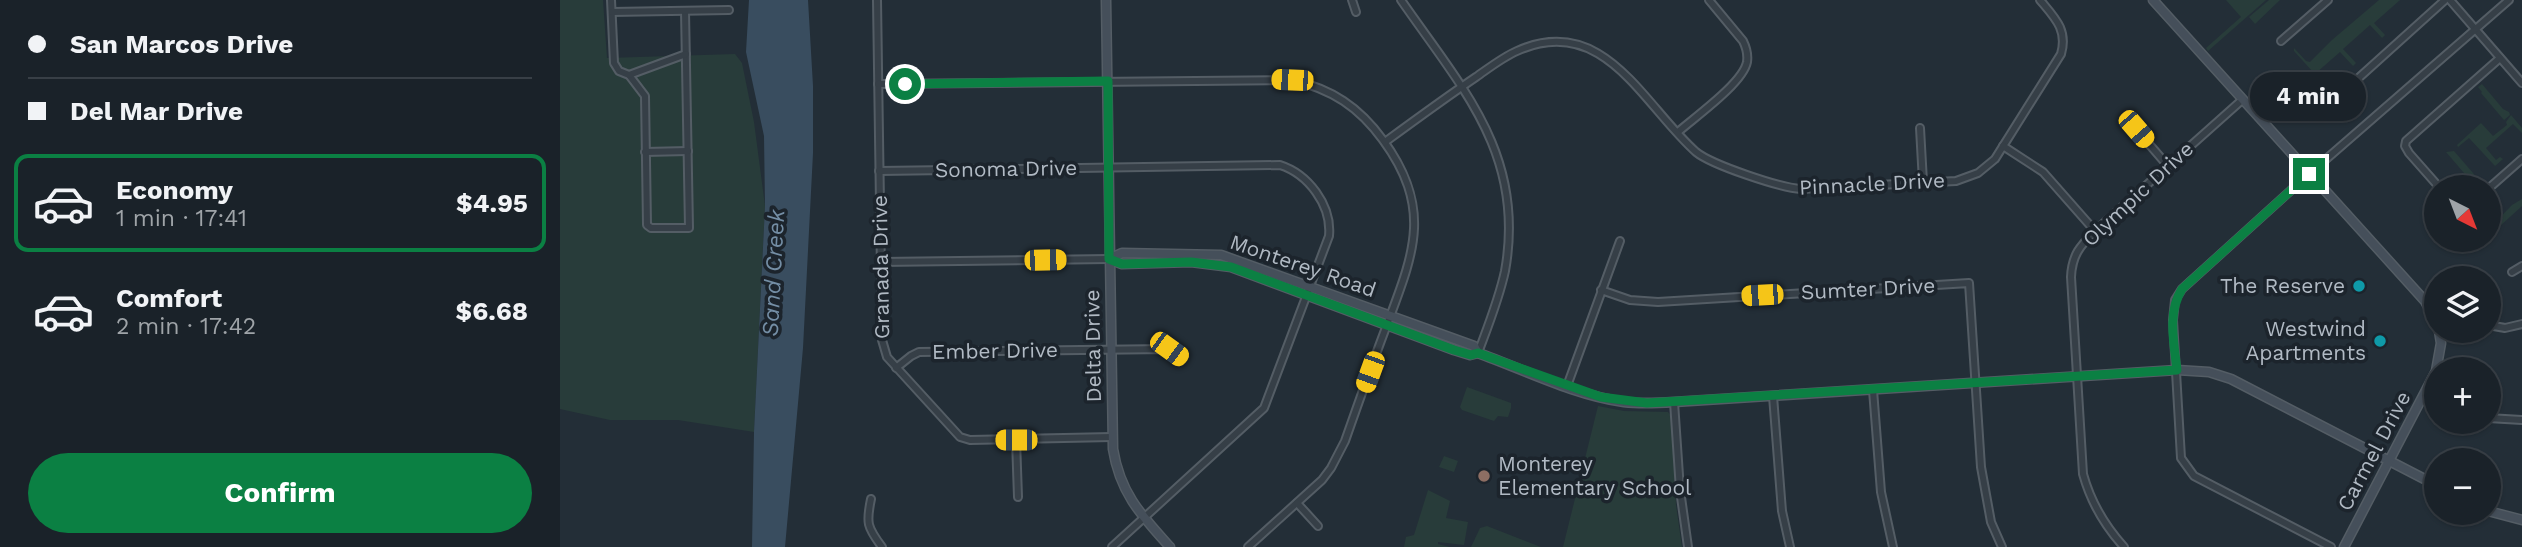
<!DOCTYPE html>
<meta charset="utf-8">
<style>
body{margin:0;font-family:"Work Sans",sans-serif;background:#272f35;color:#f1f3f6;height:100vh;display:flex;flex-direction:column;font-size:26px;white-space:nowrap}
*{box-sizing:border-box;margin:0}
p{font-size:23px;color:#9fa4a8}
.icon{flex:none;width:38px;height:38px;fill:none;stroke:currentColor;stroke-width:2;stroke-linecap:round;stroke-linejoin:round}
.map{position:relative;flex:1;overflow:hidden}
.details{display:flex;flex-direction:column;background:#1a2229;width:560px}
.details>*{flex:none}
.top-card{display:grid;align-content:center;height:154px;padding:0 28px;background:#1a2229}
.needle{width:46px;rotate:138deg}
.fabs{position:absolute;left:1864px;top:175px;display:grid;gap:14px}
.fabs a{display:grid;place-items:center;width:77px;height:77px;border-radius:50%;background:#1a2229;box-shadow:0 2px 5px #0004,0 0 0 2px #383f46;font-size:35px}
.end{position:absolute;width:32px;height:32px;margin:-16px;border:9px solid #0b8043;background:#fff;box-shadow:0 0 0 4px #fff}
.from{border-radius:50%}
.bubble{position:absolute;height:49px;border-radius:24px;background:#1a2229;box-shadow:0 2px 5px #0004,0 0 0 2px #383f46;font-size:23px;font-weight:700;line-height:49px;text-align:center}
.car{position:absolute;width:21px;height:42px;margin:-21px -10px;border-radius:9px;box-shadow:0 0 5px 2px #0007;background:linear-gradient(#f5c518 24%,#345 0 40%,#f5c518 0 76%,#345 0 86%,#f5c518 0)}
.top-card b{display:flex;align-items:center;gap:24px;height:66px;font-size:26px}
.top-card b+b{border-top:2px solid #383f46}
.top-card i{width:18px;height:18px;background:#f1f3f6}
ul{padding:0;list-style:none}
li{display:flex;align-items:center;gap:21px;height:98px;margin:0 14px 10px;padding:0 14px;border:4px solid transparent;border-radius:14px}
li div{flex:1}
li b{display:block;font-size:26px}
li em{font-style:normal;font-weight:700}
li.selected{border-color:#0b8043}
li>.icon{width:63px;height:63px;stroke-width:1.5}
.primary-button{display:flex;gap:14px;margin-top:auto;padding:14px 28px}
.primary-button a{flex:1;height:80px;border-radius:42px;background:#0b8043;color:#fff;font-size:28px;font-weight:700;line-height:80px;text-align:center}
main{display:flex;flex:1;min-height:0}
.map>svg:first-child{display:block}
.green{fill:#283c3a}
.water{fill:#394d5f}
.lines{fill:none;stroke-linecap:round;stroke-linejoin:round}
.street-casing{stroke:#545d65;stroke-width:10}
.secondary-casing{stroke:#545d65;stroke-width:11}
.street{stroke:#363f47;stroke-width:6}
.secondary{stroke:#454f5a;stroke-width:8}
.route{stroke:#0b8043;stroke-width:9}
.culture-dot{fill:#0f9aa8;stroke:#1c242c;stroke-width:2.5}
.education-dot{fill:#8d6e63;stroke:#1c242c;stroke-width:2.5}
.labels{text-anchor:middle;stroke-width:7;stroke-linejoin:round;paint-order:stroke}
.street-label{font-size:21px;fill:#b1bac4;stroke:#1c242c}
.poi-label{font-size:21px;fill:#b1bac4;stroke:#1c242c;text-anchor:end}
.water-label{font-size:23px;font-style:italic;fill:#748ea5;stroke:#1c242c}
</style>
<main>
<section class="details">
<div class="top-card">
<b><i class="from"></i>San Marcos Drive</b>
<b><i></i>Del Mar Drive</b>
</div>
<ul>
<li class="selected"><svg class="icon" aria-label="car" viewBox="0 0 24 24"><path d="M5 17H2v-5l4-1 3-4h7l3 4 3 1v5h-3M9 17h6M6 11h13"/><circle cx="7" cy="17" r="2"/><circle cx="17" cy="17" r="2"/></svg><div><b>Economy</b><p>1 min · 17:41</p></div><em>$4.95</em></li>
<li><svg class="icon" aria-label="car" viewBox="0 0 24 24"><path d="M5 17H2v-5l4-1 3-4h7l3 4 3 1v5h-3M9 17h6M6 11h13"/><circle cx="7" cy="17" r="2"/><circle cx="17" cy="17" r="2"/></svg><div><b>Comfort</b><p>2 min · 17:42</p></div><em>$6.68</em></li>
</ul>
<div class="primary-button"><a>Confirm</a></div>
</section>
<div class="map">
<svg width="1962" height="547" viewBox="0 0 1962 547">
<rect width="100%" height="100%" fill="#232e37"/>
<!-- green -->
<g class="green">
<path d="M0,0H43L47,58L175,54L182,63L194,122L205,206L194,432L118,420H50L0,409Z"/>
<path d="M1666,0H1706L1648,51L1646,48L1681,17Z"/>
<path d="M1709,0H1720L1695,24L1689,17Z"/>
<path d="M1819,0H1840L1814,23L1825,35L1822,38L1810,25L1783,49L1796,63L1793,66L1780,52L1756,73L1753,72L1734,51V48L1746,61L1750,62L1772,40Z"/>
<path d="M1922,84L1943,109L1949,112L1950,115L1944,120L1921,93L1922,92L1918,87Z"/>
<path d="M1951,115L1962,128V133L1953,124L1926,148L1936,160L1940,157L1943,159L1935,166L1909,138L1898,147L1897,145L1921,123L1933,136L1947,125L1946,122Z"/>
<path d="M1894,151L1919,180L1922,187H1916L1886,152Z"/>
<path d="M1962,199V206L1929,236V229L1952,205Z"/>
<path d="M907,387L951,403V408L948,417L938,416L934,421L902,410L900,407Z"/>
<path d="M1038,406L1064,411L1108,412L1111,416L1116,505L1122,547H1003Z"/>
<path d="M884,456L898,461L894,472L879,467Z"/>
<path d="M868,490L890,501L886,518L908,522L904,545L878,542V544L890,547H844L846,537L854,535Z"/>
<path d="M927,526L981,547H911L920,528Z"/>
</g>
<!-- water -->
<path class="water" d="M189,0H248L253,86V153L243,348L225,547H192L194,432L205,206L204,136L186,52Z"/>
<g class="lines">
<defs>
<g id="street">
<path d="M51,0L54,63L59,71L69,75L85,96L87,225L91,228H129L125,11"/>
<path d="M317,0L322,340L327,357L400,437L410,440L552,437"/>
<path d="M792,0L796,12"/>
<path d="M841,0C902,88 966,155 945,271C939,299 928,326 918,353"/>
<path d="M1890,0L1962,83"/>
<path d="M52,12L169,10"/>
<path d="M1721,41L1768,0"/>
<path d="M69,75L126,54"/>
<path d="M318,84L732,80C772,89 799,107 823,140C875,211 852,257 825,330C811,367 798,404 785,441L771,468L762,480L688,547"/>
<path d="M1773,101L1885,0"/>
<path d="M1360,128L1363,182"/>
<path d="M1576,129L1608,166"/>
<path d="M1118,132C1135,117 1183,83 1187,62C1188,55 1186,47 1183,41L1149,0"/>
<path d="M825,142C855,120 885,98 916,77C929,68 943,57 957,51C1044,12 1083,105 1136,152C1152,165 1221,188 1241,189L1396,181L1418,173L1435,159L1501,54C1508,30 1495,18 1480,0"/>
<path d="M1443,146L1483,172L1535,231"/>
<path d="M85,152L128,151"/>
<path d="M319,171L720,165C748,174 772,205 769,236L704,408L552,547"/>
<path d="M1879,187L1849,153L1845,146L1846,141L1940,58"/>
<path d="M1928,189L1962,159"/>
<path d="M321,262L549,259"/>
<path d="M1952,272L1962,266"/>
<path d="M1041,290L1070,300L1098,302L1409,283L1421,467L1431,522L1442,547"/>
<path d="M1928,325L1945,328L1962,324"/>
<path d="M336,368L351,356L359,352L609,349L620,357"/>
<path d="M1007,386L1060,241"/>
<path d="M1313,390L1321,492L1333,547"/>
<path d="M1213,396L1222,511L1230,547"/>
<path d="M1114,402L1120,490L1128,547"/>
<path d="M1928,418L1962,420"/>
<path d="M456,440L458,497"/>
<path d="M311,499C306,523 307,527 322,547"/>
<path d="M737,503L758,526"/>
<path d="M1564,547C1544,525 1531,503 1523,474L1511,277C1512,255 1520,246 1535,231L1682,100"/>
<path d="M1771,547L1634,476L1621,458L1613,320L1615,300L1622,289L1749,174L1949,0"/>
</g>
<g id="secondary">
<path d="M546,0L553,449C560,493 581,515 610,547"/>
<path d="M1593,0L1865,301L1876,321"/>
<path d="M549,259L562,253L661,255L914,346L918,353C965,370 1014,395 1064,402C1081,404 1098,403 1114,402L1617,370L1649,372L1671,379L1876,485"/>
<path d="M549,259L562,264L631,262L671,267L894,350L910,355L918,353"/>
<path d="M1928,511L1962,520"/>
<path d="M1784,547L1876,371L1881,343L1879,331"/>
</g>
</defs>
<!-- street casing -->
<use href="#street" class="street-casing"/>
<!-- secondary casing -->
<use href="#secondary" class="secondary-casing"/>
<!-- street -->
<use href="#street" class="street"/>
<!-- secondary -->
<use href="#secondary" class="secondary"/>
</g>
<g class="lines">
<!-- route -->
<path class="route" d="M345,84L548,81L549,259L562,264L631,262L671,267L894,350L911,355L918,353L1041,397L1087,403L1617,370C1614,343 1607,313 1622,289L1749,174"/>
</g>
<!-- markers -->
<g class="culture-dot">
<circle cx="1799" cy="286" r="7"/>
<circle cx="1820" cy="341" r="7"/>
</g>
<circle class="education-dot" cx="924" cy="476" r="7"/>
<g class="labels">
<!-- street labels -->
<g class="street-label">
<text transform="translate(446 169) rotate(-1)" y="7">Sonoma Drive</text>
<text transform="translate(1312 184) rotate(-3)" y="7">Pinnacle Drive</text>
<text transform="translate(1578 194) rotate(-43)" y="7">Olympic Drive</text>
<text transform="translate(743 266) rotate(19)" y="7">Monterey Road</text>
<text transform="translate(321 267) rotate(-91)" y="7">Granada Drive</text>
<text transform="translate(1308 289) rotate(-3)" y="7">Sumter Drive</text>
<text transform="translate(533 346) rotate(-91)" y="7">Delta Drive</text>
<text transform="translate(435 351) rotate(-1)" y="7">Ember Drive</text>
<text transform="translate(1814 451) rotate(-62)" y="7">Carmel Drive</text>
</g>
<!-- poi labels -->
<g class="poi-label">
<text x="1785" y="293">The Reserve</text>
<text x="1806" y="336">Westwind<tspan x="1806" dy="24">Apartments</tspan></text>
<text x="938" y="471" text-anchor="start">Monterey<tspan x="938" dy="24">Elementary School</tspan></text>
</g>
<!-- water labels -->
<g class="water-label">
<text transform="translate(213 273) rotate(-87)" y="8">Sand Creek</text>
</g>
</g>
</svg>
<div class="fabs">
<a><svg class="needle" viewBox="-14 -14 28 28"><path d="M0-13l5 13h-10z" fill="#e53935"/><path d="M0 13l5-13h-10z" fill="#9fa4a8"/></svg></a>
<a><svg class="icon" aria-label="layers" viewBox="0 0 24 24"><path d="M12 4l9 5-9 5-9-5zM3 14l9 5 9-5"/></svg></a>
<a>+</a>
<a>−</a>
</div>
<i class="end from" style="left:345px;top:84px"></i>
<i class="end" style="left:1749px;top:174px"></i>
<div class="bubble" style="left:1690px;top:72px;width:116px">4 min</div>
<i class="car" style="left:732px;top:80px;rotate:272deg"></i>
<i class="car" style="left:1576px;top:129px;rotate:139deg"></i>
<i class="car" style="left:485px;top:260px;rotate:89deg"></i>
<i class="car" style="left:1202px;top:295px;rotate:267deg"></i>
<i class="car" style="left:609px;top:349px;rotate:126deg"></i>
<i class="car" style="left:810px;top:372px;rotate:200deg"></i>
<i class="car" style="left:456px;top:440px;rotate:270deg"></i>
</div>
</main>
